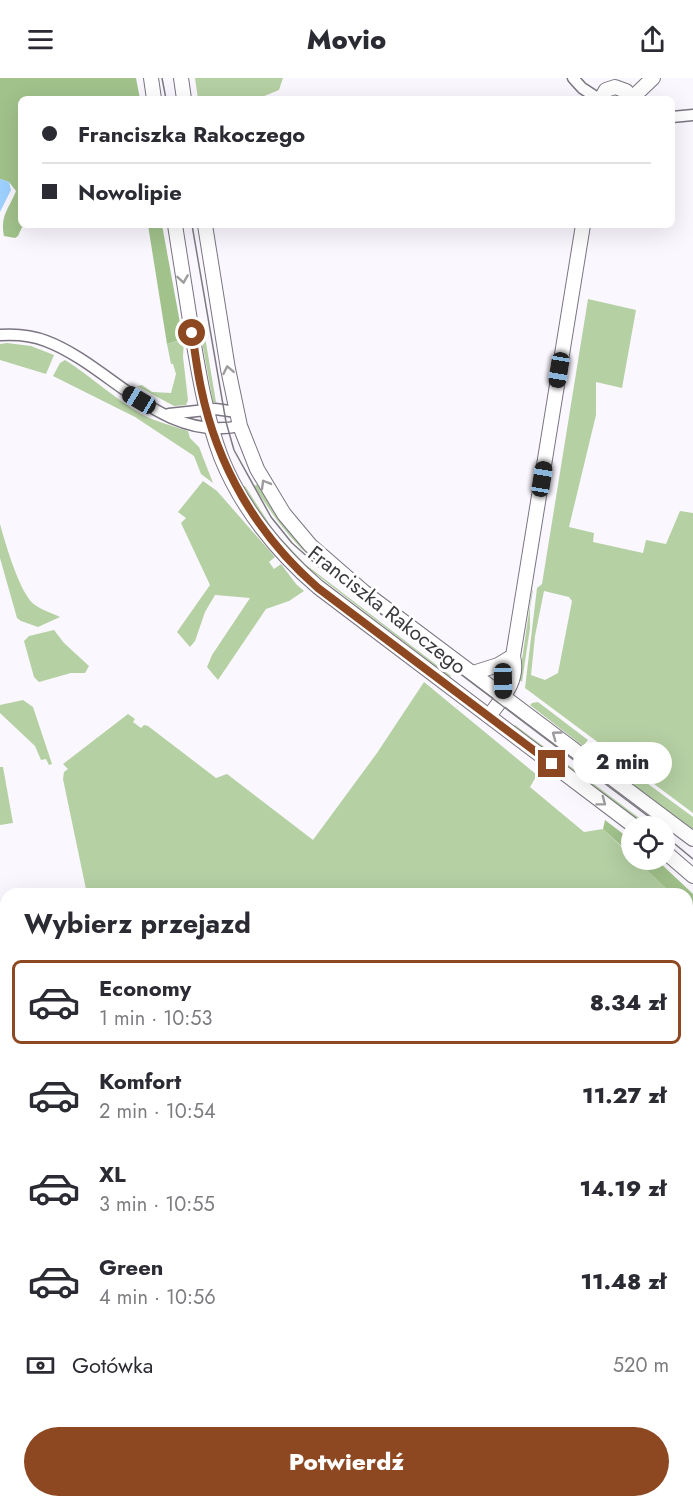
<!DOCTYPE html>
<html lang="pl">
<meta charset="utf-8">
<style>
body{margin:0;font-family:Jost,sans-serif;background:#f2f2f3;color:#2b2b33;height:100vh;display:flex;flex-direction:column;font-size:22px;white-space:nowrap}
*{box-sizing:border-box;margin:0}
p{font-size:20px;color:#7c7c81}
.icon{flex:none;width:33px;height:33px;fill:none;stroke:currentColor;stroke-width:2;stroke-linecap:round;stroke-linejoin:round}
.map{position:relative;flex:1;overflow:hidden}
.side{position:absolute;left:0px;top:810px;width:693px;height:620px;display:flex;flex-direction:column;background:#fff;border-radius:18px 18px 0 0;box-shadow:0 6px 24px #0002}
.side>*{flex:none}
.top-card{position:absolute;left:18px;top:18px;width:657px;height:132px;border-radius:9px;box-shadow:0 6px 24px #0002;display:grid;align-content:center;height:132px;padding:0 24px;background:#fff}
.fabs{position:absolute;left:621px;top:738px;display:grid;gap:12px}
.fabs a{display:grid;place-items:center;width:54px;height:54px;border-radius:50%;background:#fff;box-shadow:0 6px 24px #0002;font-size:30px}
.end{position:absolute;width:27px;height:27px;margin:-14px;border:8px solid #8e4821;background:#fff;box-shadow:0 0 0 3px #fff}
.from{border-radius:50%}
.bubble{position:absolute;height:42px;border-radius:21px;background:#fff;box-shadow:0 6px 24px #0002;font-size:20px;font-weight:800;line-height:42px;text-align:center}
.car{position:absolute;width:18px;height:36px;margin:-18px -9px;border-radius:8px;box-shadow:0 0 4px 2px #0007;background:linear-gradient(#222 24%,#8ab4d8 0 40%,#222 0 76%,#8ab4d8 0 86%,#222 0)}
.top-card b{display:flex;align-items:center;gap:21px;height:57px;font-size:22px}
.top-card b+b{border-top:2px solid #e1e1e2}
.top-card i{width:15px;height:15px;background:#2b2b33}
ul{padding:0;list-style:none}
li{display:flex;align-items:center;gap:18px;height:84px;margin:0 12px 9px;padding:0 12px;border:3px solid transparent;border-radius:9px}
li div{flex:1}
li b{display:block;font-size:22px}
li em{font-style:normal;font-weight:800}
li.active{border-color:#8e4821}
li>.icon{width:54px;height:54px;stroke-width:1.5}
h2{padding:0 24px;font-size:27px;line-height:72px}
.pay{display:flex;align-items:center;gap:15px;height:66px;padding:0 24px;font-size:22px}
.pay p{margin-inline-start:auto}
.cta{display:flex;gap:12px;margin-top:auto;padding:12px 24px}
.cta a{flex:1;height:69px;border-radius:36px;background:#8e4821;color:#fff;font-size:24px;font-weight:800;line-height:69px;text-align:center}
header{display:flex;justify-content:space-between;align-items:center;height:78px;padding:0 24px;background:#fff;font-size:27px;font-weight:800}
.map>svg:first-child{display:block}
.green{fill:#b5d0a3;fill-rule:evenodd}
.forest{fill:#a1c28b}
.water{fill:#9ed1ff}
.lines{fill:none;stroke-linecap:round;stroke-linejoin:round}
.minor-casing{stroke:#7a7581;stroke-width:13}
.major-casing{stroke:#7a7581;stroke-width:16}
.minor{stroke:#fff;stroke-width:10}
.major{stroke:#fff;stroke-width:14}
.tram{stroke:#7d7b81;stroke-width:1.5}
.oneway{stroke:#9e9c9f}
.route{stroke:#8e4821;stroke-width:8}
.labels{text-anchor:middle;stroke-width:6;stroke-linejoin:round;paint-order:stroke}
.street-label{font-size:21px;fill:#3c3a3f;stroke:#fff}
</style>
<header><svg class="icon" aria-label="menu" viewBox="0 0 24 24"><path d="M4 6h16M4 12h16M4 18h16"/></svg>Movio<svg class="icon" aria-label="share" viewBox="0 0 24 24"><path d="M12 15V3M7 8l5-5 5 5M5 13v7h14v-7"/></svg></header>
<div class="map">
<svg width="693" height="1429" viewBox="0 0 693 1429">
<rect width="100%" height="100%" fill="#faf7ff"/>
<!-- green -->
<g class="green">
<path d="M195,0H283L279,12L257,21H198Z"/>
<path d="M588,221L636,232L622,310L596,304V337L569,449L594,455L593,464L643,475L646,462L666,466L680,433L693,435V735L525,610L537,510L542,506ZM544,513L569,519L572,523L558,595L545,602L531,597L535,558Z"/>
<path d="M204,252V253L216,324H213L200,253Z"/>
<path d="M184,261L183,279L188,322L186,327L174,328L137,308L142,307L152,314L171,315L176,296L173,286H171L167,266Z"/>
<path d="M7,265L31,268L54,277L46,296L0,282V266Z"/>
<path d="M65,282C92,299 115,321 143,337C157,344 173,348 188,353L190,360L199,369L213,405L201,396L194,378L135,339L53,298L60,285Z"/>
<path d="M203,403L217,413L275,479L269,484L274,491L281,486L296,506L304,513L289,523L266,531L218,602L207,589L212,577L250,520L215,517L205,534L195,563L190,569L177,554L210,507L181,445L186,440L178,434Z"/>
<path d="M258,406L280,442L306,472L490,616L489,618L306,475C285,455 270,433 254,408Z"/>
<path d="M245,408L274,453L305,486L451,598L450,599L300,484L267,447L242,410Z"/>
<path d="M0,446C5,464 20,517 35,527C42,532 52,535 60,539L38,549L21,543L17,540L0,480Z"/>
<path d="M533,512L530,530V550L522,604L519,602L532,513Z"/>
<path d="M54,552L64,565L89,588L85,595H71L39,604L34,599L24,563L29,558Z"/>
<path d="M424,604L537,697L530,709L584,754L603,751L631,778L632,782H636L672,816H87L63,701L64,694L68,691L63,686L128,636L135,641L133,644L141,650L144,647L148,648L216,700L227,696L313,762L377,675Z"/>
<path d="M23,622L33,629L52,686L49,687L46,681L41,682L35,668L0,635V627Z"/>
<path d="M538,624L588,662L583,668L530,627L532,625Z"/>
<path d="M515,647L650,748H641L513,650Z"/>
<path d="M591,664L693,739V755L588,671Z"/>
<path d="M0,689H3L13,745L0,747Z"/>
<path d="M687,830L693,836V984L687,985Z"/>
<path d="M687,1301H693V1336L687,1346Z"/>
<path d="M0,1362H6V1424H465V1429H0Z"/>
</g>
<!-- forest -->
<g class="forest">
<path d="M0,0H136L140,21H21V147H23L18,158L15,160L4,158C0,137 9,131 16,113L9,104L0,101Z"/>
<path d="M148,147H162L183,261L167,266Z"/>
<path d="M605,742L631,762V777L603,751Z"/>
<path d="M636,782H657L693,816V836L687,830V816H672Z"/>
<path d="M693,984V1096L687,1097V985Z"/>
<path d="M0,996L6,998V1040L0,1039Z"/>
<path d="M465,1424H658L654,1429H465Z"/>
</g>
<!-- water -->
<g class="water">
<path d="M0,101L9,104L11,112L0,134Z"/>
<path d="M0,1064L6,1065V1112H0Z"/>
</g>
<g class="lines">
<defs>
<g id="minor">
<path d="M573,0L582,10L599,21"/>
<path d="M672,39L693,37"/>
<path d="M0,257C15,256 31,257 46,263C110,287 162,365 240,348"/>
<path d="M169,336L215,331L237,334"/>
<path d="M0,1128H6"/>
<path d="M687,1161L693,1160"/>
</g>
<g id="major">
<path d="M151,0L154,21"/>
<path d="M181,0L184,21"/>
<path d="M601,21L606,12L615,9L626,13L631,21"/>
<path d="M631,21L653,0"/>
<path d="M175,147C181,183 186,219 192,255C199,297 206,339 221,379C241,429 277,474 318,509L634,748"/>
<path d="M205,147L228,291L240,348L257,391L284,436L310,467L364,514L693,761"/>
<path d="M473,595L498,587L513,578"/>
<path d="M489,638C503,619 519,603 513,578L583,147"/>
<path d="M664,773L693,798"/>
</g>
</defs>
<!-- minor casing -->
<use href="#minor" class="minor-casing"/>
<!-- major casing -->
<use href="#major" class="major-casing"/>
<!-- minor -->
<use href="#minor" class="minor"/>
<!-- major -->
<use href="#major" class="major"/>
<!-- tram -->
<g class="tram">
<path d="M162,0L166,21"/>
<path d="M192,147L226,344L234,372L271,439L292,465L319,489L661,748"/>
<path d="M664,757L693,781"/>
</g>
</g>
<!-- one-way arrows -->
<defs><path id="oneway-chevron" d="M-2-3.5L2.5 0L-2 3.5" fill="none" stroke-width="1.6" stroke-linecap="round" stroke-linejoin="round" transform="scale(1.5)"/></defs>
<g class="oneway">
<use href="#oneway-chevron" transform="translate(183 201) rotate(81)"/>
<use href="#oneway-chevron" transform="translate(228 292) rotate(-101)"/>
<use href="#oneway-chevron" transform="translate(265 406) rotate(-120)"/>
<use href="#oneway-chevron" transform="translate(556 657) rotate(-144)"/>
<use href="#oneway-chevron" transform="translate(602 724) rotate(37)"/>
</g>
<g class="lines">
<!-- route -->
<path class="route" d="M192,255C195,273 197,292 201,310C217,388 257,457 318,510L552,686"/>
</g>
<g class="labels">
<!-- street labels -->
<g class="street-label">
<text transform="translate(387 532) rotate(38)" y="7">Franciszka Rakoczego</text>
</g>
</g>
</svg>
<div class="fabs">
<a><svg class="icon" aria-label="locate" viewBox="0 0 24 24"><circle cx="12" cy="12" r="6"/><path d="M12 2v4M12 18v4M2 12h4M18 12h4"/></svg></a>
</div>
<i class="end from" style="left:192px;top:255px"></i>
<i class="end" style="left:552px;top:686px"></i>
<div class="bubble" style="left:573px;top:664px;width:99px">2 min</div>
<i class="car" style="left:559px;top:292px;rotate:189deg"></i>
<i class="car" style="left:139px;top:322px;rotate:301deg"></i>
<i class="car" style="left:542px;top:401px;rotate:9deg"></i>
<i class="car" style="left:503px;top:603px;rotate:179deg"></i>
<div class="top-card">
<b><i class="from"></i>Franciszka Rakoczego</b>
<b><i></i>Nowolipie</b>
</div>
<section class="side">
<h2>Wybierz przejazd</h2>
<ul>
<li class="active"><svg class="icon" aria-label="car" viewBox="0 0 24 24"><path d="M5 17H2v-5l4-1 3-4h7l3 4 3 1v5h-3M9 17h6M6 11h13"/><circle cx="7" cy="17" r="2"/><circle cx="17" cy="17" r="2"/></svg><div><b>Economy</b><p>1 min · 10:53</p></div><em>8.34 zł</em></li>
<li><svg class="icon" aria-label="car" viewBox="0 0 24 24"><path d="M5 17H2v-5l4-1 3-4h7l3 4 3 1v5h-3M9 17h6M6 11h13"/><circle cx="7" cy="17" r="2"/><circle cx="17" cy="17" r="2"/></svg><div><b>Komfort</b><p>2 min · 10:54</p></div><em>11.27 zł</em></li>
<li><svg class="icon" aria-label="car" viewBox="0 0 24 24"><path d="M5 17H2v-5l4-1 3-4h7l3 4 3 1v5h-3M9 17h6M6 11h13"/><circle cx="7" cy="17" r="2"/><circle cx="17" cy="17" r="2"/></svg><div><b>XL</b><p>3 min · 10:55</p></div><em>14.19 zł</em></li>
<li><svg class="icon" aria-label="car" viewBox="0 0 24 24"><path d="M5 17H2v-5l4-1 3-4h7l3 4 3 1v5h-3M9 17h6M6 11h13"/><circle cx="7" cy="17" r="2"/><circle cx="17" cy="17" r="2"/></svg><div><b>Green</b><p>4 min · 10:56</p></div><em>11.48 zł</em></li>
</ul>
<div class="pay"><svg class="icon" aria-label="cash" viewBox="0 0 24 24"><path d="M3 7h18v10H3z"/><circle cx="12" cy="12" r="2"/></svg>Gotówka<p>520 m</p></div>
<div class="cta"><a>Potwierdź</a></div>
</section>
</div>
